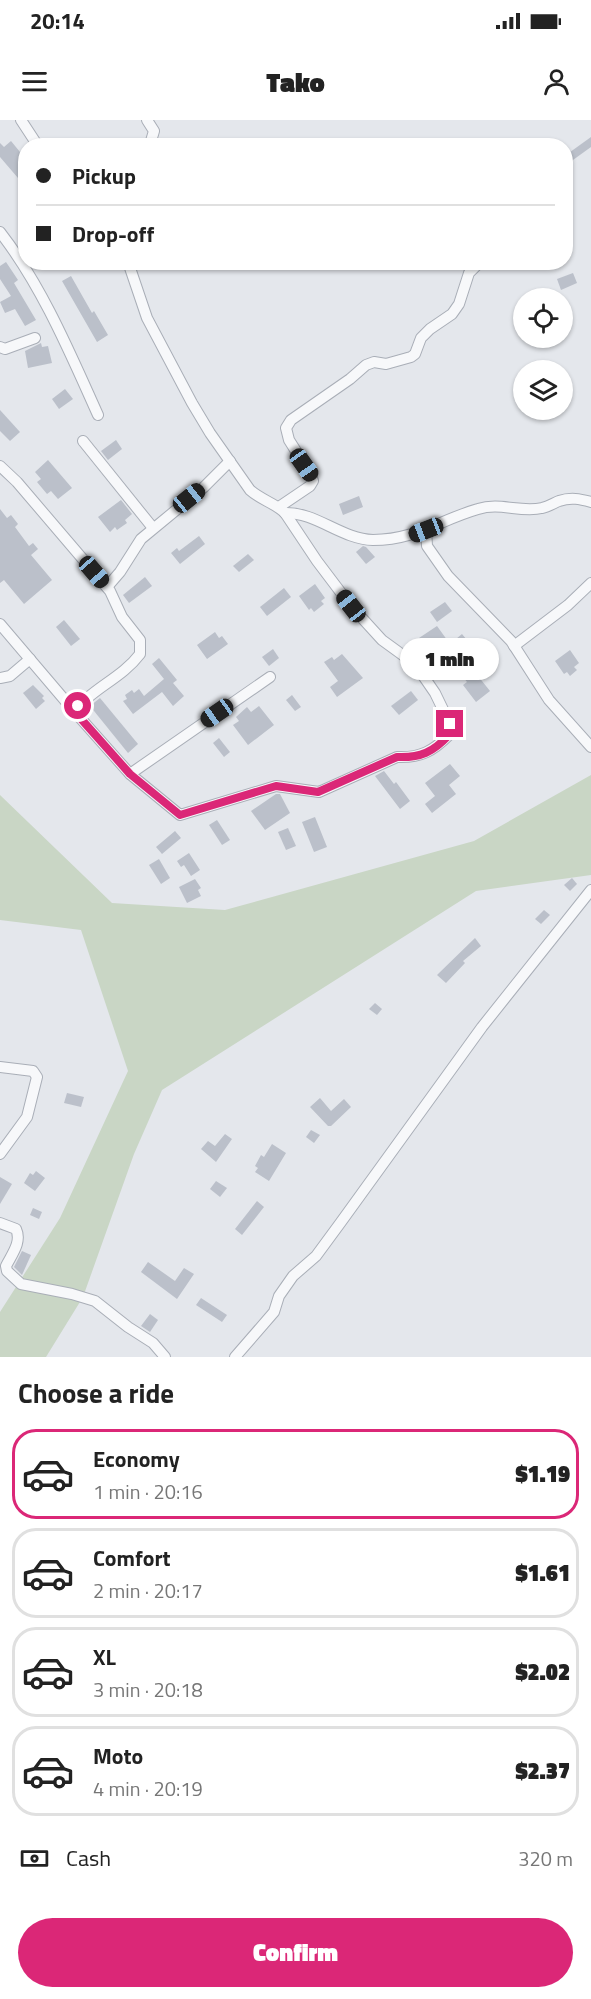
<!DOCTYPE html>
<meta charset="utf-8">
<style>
body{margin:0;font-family:"Titillium Web",sans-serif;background:#f6f6f6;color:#222;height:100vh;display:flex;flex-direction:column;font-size:22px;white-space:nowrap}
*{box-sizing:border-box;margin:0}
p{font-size:20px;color:#767676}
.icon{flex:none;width:33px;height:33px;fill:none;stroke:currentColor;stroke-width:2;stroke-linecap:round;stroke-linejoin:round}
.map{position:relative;height:1237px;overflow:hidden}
.details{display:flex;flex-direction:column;background:#fff;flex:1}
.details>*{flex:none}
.banner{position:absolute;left:18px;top:18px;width:555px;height:132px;border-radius:24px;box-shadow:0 2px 4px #0004;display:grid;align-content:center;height:132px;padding:0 18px;background:#fff}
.tools{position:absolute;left:513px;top:168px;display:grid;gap:12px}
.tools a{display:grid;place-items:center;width:60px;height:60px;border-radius:50%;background:#fff;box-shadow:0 2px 4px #0004;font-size:30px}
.end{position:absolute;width:27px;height:27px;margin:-14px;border:8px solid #db2777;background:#fff;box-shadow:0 0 0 3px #fff}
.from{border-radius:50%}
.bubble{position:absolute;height:42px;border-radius:21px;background:#fff;box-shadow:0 2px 4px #0004;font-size:20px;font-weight:800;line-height:42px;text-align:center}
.car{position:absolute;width:18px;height:36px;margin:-18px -9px;border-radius:8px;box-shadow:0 0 4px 2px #0007;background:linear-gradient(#222 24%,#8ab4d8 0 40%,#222 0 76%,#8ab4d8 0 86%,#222 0)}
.banner b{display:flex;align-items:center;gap:21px;height:57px;font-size:22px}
.banner b+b{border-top:2px solid #e0e0e0}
.banner i{width:15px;height:15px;background:#222}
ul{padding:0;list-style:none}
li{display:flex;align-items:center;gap:18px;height:90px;margin:0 12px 9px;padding:0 6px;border:3px solid #e0e0e0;border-radius:24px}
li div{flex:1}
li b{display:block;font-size:22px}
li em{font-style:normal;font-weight:800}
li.selected{border-color:#db2777}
li>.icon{width:54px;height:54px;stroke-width:1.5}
h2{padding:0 18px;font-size:27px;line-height:72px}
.pay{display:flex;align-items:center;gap:15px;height:66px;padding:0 18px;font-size:22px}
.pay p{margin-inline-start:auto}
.primary-button{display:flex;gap:12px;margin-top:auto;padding:12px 18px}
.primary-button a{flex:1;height:69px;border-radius:36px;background:#db2777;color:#fff;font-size:24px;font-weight:800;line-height:69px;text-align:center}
.status{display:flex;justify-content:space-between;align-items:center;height:42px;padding:0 30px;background:#fff;direction:ltr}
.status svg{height:16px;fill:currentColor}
header{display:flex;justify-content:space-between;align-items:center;height:78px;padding:0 18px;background:#fff;font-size:27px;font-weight:800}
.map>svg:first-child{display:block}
.green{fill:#c9d6c5}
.building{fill:#bbc0ca}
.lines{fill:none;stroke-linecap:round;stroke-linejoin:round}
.minor-casing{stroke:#a9aeb7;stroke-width:12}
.minor{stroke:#f7f8fa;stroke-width:10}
.route{stroke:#db2777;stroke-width:8}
</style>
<div class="status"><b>20:14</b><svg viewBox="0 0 49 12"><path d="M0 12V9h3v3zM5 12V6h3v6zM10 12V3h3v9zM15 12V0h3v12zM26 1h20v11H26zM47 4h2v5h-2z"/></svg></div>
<header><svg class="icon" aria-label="menu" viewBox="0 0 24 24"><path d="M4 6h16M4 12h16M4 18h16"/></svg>Tako<svg class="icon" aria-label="person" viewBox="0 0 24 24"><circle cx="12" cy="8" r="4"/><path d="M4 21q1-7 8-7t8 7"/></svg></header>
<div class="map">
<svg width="591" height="1237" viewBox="0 0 591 1237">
<rect width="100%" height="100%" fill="#e4e7ec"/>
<!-- green -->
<path class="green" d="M591,655V755L476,771L162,970L134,1034L83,1177L46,1237H0V1192L60,1098L128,951L81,810L0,800V675L112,783L225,790L474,721Z"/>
<!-- building -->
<g class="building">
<path d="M591,17V27L566,45V35Z"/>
<path d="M11,21L20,32L26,28V52L18,58L0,37V23L4,27Z"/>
<path d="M6,142L18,160L14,163L36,200L25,206L15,189L5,193L0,182L11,176L0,159V146Z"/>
<path d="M573,153L577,163L561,170L557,159Z"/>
<path d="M71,156L92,193L94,191L108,215L97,222L62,161Z"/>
<path d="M41,223L42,227L48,226L52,243L28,248L25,231Z"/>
<path d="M65,269L73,279L59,289L52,279Z"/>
<path d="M0,290L20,312L10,321L0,311Z"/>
<path d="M116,320L122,329L108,340L101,331Z"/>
<path d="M48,340L72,368L58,379L51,371L47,374L37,362L41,359L35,352Z"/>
<path d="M359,376L363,387L343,395L339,384Z"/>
<path d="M121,380L132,394L125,400L127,403L117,410L115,407L110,412L98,397Z"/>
<path d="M0,389L7,398L11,395L18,404L15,407L29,426L33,423L38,429L31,435L52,460L24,484L4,460L0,463Z"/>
<path d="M199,416L205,424L180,444L171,433L177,428L179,431Z"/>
<path d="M363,426L366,427L375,437L366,444L356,432Z"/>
<path d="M248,434L254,440L239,452L233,446Z"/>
<path d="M145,457L152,466L129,483L123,475Z"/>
<path d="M315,464L325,478L321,481L324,484L314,492L311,488L309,490L299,476Z"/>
<path d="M284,468L291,477L267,496L260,487Z"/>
<path d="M445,482L452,491L437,502L430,492Z"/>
<path d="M64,500L80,519L71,526L56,507Z"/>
<path d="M437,506L450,524L462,514L485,542L474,551L490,571L476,582L463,565L467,562L440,528L431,534L419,518Z"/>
<path d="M215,512L219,518L222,516L228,524L207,539L197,525Z"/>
<path d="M273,529L279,538L269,546L262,537Z"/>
<path d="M570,530L579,543L574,547L577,550L570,556L567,552L564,554L555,541Z"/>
<path d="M342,534L363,558L337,577L330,567L338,561L324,542L332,537L334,540Z"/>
<path d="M159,538L177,560L173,563L184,576L173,586L162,572L133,594L123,581L127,579L125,575L132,570L134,573L139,569L144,576L164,559L152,544Z"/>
<path d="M33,565L44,576L42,578L45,581L36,589L23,573Z"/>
<path d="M411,571L418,580L399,595L391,586Z"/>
<path d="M292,575L301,587L295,591L286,580Z"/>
<path d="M100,578L138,624L128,633L90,586Z"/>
<path d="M259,586L274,605L248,625L233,605L239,601L236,597L247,587L251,592Z"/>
<path d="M219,618L230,632L224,637L213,623Z"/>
<path d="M450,644L460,656L449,665L456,674L432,693L425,684L435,676L425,663Z"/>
<path d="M384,651L394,664L396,662L410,681L400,689L375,656Z"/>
<path d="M276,674H280L290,693L265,710L251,691Z"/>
<path d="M315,697L327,727L314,732L302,702Z"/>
<path d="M217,700L230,720L222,725L209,705Z"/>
<path d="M288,708L296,726L286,730L278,712Z"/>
<path d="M175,711L181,718L162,734L156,727Z"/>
<path d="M189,733L200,750L191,756L184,745L181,747L177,741Z"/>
<path d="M159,739L170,758L161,764L149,745Z"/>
<path d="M572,758L577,764L570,771L564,765Z"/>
<path d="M195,759L201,768L198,770L201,776L187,783L179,767Z"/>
<path d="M544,790L550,795L541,804L535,799Z"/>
<path d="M475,818L481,826L463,841L465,843L446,863L437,855Z"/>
<path d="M375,883L382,889L377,895L369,889Z"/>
<path d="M67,973L84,977L81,987L64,983Z"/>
<path d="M320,978L331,991L344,979L351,987L331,1006H328L310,987Z"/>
<path d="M311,1010L320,1015L314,1023L306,1017Z"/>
<path d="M225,1014L232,1019L216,1042L201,1029L208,1021L215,1026Z"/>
<path d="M272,1024L286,1033L269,1061L255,1052L258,1048L255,1046L261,1035L264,1037Z"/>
<path d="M36,1051L45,1058L35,1071L24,1063L30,1053L33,1055Z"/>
<path d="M0,1057L12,1064L0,1084Z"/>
<path d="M216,1061L227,1068L220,1077L210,1069Z"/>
<path d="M257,1081L264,1087L242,1115L235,1109Z"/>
<path d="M33,1088L42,1092L39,1099L30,1095Z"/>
<path d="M22,1131L31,1135L22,1155L14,1147Z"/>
<path d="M148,1142L175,1161L184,1148L194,1154L177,1179L141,1152Z"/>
<path d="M201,1178L227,1195L222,1202L196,1185Z"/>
<path d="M150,1194L158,1200L150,1212L141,1206Z"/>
</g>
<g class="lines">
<defs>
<g id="minor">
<path d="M21,0L38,26"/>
<path d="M145,26L151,21L154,11L147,0"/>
<path d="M0,112C42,166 70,233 98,295"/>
<path d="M0,227L5,229L35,218"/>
<path d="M83,321L153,408"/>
<path d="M0,346L17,362L110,471L122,497L140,520V534C122,558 93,568 74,591L130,654L180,695L276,666L319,672L397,637C421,638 433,631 449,615L450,604L435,573L415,544L382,520L351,486L317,441L285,393C275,383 261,380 250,370L210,313L192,283L147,198L128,142"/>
<path d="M279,387L310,366L313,361L311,355L289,320L286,308L291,300L350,259L366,245L374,242L386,244L411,237L415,234L421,218L430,209L452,194L459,184L469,153L480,142"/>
<path d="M285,393C316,392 341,419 373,420C415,420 440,400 478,389C500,382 521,393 542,388C548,387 554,383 559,381C571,377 580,379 591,382"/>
<path d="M426,410L427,426L448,456L511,521L549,580L591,627"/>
<path d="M107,467L120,452L141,419L204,367L230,341"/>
<path d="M0,504L74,591"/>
<path d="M514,526L568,485L591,463"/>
<path d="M0,558L10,556L30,539"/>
<path d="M130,654L270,557"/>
<path d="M0,947L33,951L37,957L27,997L0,1034"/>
<path d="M0,1103L16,1109C22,1122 12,1134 6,1146L7,1151L21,1164L72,1174L95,1181L128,1207L153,1223L165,1237"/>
<path d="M235,1237L274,1192L279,1176L293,1156L316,1136L341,1102L482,907L591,770"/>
</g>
</defs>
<!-- minor casing -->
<use href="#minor" class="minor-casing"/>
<!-- minor -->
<use href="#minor" class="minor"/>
</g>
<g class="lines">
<!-- route -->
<path class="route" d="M78,586L74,591L130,654L180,695L276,666L318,672L397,637C421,638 433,632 449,615L450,604"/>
</g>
</svg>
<div class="tools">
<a><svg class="icon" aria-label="locate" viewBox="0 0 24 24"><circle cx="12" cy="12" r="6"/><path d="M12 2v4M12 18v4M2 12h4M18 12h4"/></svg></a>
<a><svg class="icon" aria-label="layers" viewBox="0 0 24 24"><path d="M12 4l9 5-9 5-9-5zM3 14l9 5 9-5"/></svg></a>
</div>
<i class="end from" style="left:78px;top:586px"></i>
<i class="end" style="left:450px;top:604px"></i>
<div class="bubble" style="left:400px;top:518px;width:99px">1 min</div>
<i class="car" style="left:304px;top:345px;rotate:145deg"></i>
<i class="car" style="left:189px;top:378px;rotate:51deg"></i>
<i class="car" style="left:426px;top:410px;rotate:249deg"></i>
<i class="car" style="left:94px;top:452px;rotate:139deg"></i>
<i class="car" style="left:351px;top:486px;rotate:322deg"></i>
<i class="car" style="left:217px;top:593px;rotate:235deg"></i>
<div class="banner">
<b><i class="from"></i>Pickup</b>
<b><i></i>Drop-off</b>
</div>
</div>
<section class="details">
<h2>Choose a ride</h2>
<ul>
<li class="selected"><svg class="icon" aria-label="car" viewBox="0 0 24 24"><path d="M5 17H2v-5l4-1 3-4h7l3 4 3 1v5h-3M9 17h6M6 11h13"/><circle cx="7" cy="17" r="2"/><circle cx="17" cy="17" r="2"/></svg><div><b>Economy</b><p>1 min · 20:16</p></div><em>$1.19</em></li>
<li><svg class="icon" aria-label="car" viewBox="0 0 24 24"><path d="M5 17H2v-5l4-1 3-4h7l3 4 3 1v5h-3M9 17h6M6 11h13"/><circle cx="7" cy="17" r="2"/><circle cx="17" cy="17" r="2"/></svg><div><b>Comfort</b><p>2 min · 20:17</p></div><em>$1.61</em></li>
<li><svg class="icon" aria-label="car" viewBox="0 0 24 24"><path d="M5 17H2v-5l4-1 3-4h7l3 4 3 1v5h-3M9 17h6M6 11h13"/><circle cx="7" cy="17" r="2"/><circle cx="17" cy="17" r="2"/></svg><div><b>XL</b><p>3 min · 20:18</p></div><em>$2.02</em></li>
<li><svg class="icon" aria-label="car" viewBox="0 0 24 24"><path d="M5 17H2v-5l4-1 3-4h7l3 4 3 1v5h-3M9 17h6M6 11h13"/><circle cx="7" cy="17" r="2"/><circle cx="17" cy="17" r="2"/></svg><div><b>Moto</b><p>4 min · 20:19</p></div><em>$2.37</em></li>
</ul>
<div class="pay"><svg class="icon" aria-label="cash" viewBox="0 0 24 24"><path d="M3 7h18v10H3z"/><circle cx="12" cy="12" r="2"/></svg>Cash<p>320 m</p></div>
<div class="primary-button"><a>Confirm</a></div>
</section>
